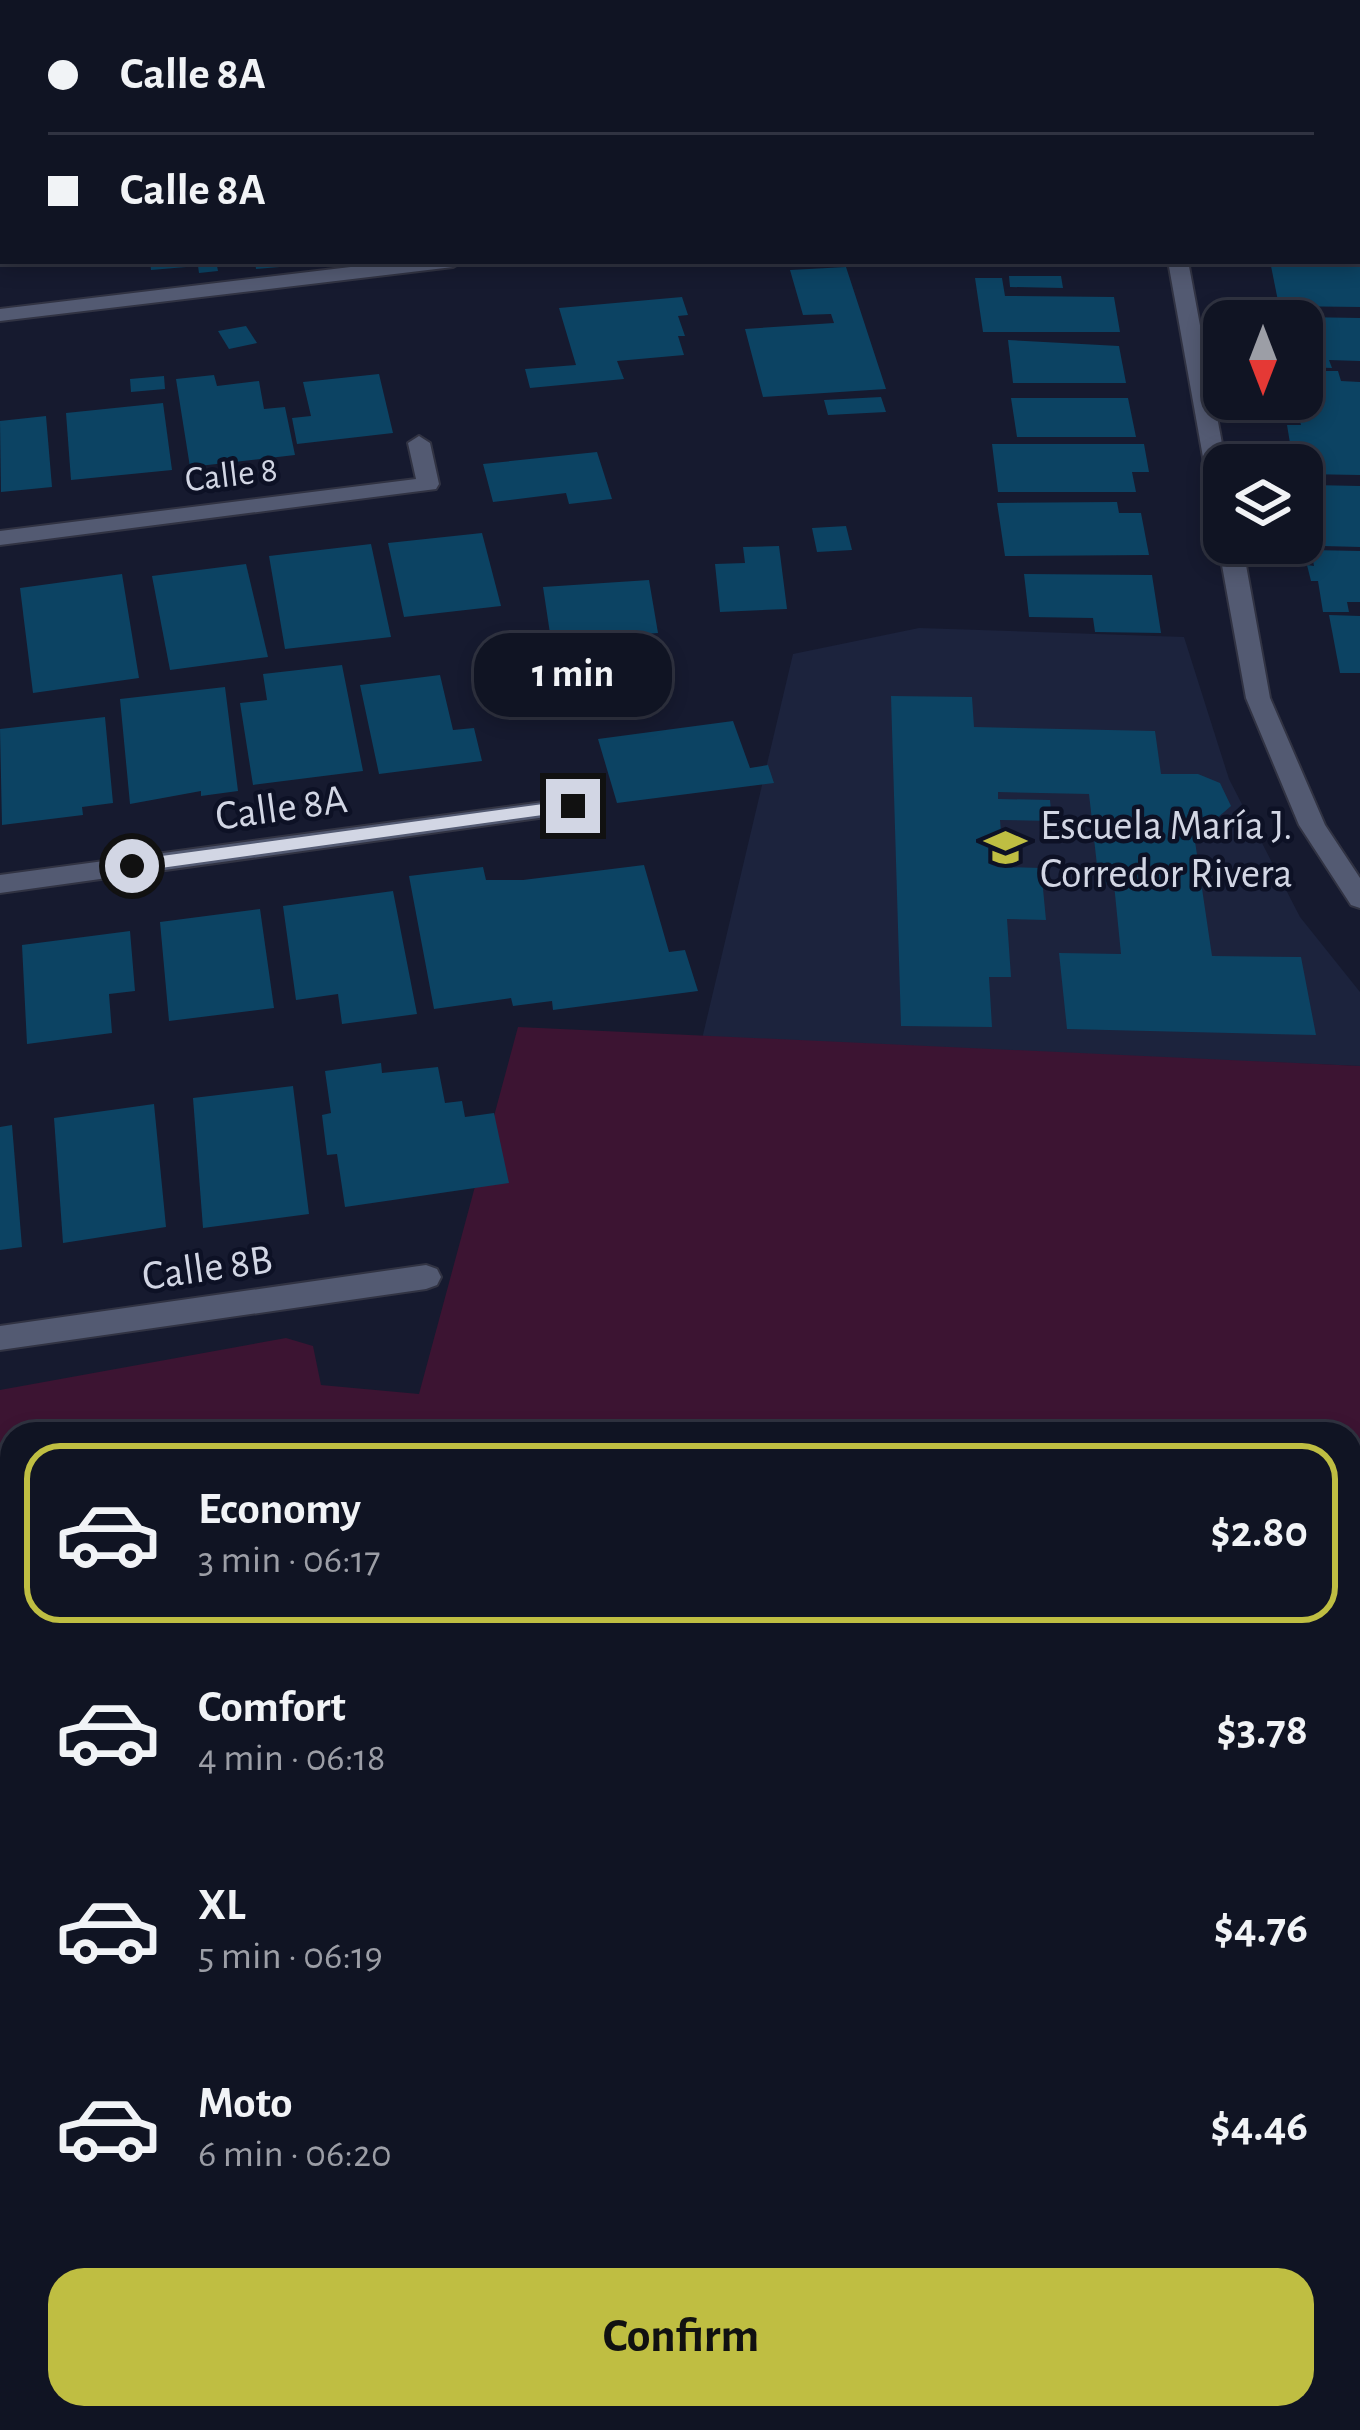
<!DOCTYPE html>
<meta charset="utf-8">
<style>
body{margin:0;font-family:"Alegreya Sans",sans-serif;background:#191d2b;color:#f1f3f6;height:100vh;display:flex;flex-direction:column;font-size:45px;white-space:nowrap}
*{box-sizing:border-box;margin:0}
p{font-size:39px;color:#9c9ea6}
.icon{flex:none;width:66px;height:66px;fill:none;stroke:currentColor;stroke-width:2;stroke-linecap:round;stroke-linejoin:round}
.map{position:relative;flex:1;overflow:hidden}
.side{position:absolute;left:0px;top:1422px;width:1362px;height:1008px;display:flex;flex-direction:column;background:#101423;border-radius:36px 36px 0 0;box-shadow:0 6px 18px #0003,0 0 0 3px #303341}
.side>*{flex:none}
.hud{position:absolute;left:0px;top:0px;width:1362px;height:264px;box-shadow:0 6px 18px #0003,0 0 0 3px #303341;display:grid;align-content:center;height:264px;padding:0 48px;background:#101423}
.needle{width:78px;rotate:180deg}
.tools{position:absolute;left:1203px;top:300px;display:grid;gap:24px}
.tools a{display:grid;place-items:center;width:120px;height:120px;border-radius:24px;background:#101423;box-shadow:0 6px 18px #0003,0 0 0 3px #303341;font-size:60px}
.end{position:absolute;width:54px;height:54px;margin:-27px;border:15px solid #d2d6e4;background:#111;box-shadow:0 0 0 6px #111}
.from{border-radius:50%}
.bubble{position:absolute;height:84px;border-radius:36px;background:#101423;box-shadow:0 6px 18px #0003,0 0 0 3px #303341;font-size:39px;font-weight:600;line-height:84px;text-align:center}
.hud b{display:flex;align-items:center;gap:42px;height:114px;font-size:45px}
.hud b+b{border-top:3px solid #303341}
.hud i{width:30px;height:30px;background:#f1f3f6}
ul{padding:21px 0 0;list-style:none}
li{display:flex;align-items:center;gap:36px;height:180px;margin:0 24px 18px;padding:0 24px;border:6px solid transparent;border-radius:36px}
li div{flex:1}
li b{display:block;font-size:45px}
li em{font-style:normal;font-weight:600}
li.current{border-color:#bfbe42}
li>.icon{width:108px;height:108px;stroke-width:1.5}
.cta{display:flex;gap:24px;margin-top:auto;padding:24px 48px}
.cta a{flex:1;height:138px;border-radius:36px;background:#bfbe42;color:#111;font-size:48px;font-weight:600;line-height:138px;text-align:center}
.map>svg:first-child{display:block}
.built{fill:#1c233d}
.green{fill:#3c1432}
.building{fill:#0c4363}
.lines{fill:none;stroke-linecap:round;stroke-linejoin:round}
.minor-casing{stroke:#313343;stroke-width:4}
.minor{fill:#535a72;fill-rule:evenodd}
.route{fill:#d2d6e4}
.labels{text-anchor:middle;stroke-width:9;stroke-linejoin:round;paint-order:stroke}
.far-street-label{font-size:36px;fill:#d2d6e4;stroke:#0d1125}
.street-label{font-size:42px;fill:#d2d6e4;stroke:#0d1125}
.poi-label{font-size:42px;fill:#d2d6e4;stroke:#0d1125;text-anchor:start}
</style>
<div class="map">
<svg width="1360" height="2430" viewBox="0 0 1360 2430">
<rect width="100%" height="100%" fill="#161a2f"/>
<!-- built -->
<path class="built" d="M919,628L1184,637L1229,779L1300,917L1360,992V1066L702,1039L793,654Z"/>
<!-- green -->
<path class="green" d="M518,1027L1360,1066V2208L1350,2207V1434H12V2117L0,2116V1390L286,1338L313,1346L321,1385L419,1394Z"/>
<!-- building -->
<g class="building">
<path d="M150,261H216L218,271L199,273L198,266L151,270Z"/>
<path d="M255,261H315V264L256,269Z"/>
<path d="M1270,261H1360V307L1279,306Z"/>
<path d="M846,267L886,389L763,397L745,329L834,323L831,314L803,315L790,270Z"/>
<path d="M1009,276H1061L1063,288L1010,287Z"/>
<path d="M975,278H1002L1005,296L1114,297L1120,332H983Z"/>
<path d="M682,297L688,315L678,316L685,336H678L684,355L617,361L624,379L530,388L525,369L576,365L559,308Z"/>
<path d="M1302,317L1360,318V361L1329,360L1332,368L1302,367Z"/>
<path d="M246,326L257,343L229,349L218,331Z"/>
<path d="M1008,340L1119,346L1126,383H1013Z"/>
<path d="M1302,371H1338L1341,381L1360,382V475L1302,474V465H1295L1294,457H1303L1300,443H1290L1287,425H1301L1294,399H1302Z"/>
<path d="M379,374L393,433L297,444L292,418L311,416L303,382Z"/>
<path d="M214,375L217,386L259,381L264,409L285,407L295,455L190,467L176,379Z"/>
<path d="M164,376L165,389L131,392L130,379Z"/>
<path d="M881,397L886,412L828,415L824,400Z"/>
<path d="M1011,398H1128L1136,437H1017Z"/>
<path d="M163,403L172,470L71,480L66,413Z"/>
<path d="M46,416L52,487L1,492L0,421Z"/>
<path d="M992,444H1144L1149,472H1132L1136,492H998Z"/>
<path d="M597,452L612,499L569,504L566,493L493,502L483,464Z"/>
<path d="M1312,485L1360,486V547L1323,546Z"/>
<path d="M1117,502L1119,513H1141L1149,555L1005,556L997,503Z"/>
<path d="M846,526L852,550L817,552L812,528Z"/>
<path d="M482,533L501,606L404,617L388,543Z"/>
<path d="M371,544L391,637L285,649L269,556Z"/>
<path d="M779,546L787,609L720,612L715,564L745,563L743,547Z"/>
<path d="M1311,550L1360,551V602H1347L1349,612H1323L1318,581H1311L1307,565L1314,566Z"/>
<path d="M246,564L268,657L170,670L152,576Z"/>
<path d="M122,574L139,678L33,693L20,588Z"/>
<path d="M1024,574L1152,575L1161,633L1095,632L1093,618L1029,617Z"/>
<path d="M649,580L658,633L551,640L543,587Z"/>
<path d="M1329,615L1360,616V673H1340Z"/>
<path d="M342,665L363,771L253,785L240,703L267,700L263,674Z"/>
<path d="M440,675L453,730L474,728L482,761L379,774L360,685Z"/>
<path d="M225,687L238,791L201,796V791L130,804L120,699Z"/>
<path d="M891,696L972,697L974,727L1155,731L1161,774H1198L1220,783L1231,806L1216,819L1192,821L1212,956L1301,957L1316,1035L1067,1029L1059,953L1121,954L1114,884L1099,883L1089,794L998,792V799L1050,800L1052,821L1000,820L1004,867L1041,868L1046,920L1007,919L1011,977H989L992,1027L901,1026Z"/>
<path d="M105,717L113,803L82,807L83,815L2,825L0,729Z"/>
<path d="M733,721L750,768L768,765L774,783L617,803L598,739Z"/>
<path d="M644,865L669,952L685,950L698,991L553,1010L552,1001L513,1006L511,998L434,1009L409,876L483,867L486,880H523Z"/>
<path d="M393,891L417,1014L342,1024L338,994L296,1000L283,906Z"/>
<path d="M260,909L274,1008L169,1021L160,922Z"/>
<path d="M130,931L135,991L109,994L112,1033L27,1044L22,945Z"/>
<path d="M381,1063L382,1073L438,1067L445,1103L462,1101L465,1117L494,1113L509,1183L345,1207L337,1154L327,1155L322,1115L331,1113L325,1071Z"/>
<path d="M293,1086L309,1214L203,1228L193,1098Z"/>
<path d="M154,1104L166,1227L63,1243L54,1118Z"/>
<path d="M12,1125L22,1247L0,1250V1127Z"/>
<path d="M0,2418L113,2427V2430H0Z"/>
<path d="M166,2418H480L479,2430H164Z"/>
<path d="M754,2418H822L930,2430H753Z"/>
<path d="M963,2418H1094L1095,2430H963Z"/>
</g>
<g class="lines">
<defs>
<g id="minor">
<path d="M159,0H178L157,3Z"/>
<path d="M300,0H318L298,3Z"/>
<path d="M1064,0H1082L1083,3H1065Z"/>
<path d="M1211,0H1258L1260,3H1213Z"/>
<rect x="1359" y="8" width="1" height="11"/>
<path d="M0,81L3,82V94L0,93Z"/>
<rect x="1359" y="187" width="1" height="12"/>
<path d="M401,261H463L453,267L0,321V309Z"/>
<path d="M1168,261H1188L1226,465L1224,520L1213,513Z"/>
<path d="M419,436L430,443L439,484L436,489L0,545V531L416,479L408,443Z"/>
<path d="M1222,538L1224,543H1242L1270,698L1325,825L1360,878V908L1351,905L1299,825L1246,698L1218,543Z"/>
<path d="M573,798L582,800L586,806L582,812L0,893V875Z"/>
<path d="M426,1265L437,1269L441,1277L437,1285L426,1289L0,1350V1326Z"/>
<path d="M0,2181L12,2182V2222L0,2221Z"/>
<path d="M1350,2259L1360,2260V2300L1350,2299Z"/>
<path d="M558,2418H600L599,2430H557Z"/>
</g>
</defs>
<!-- minor casing -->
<use href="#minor" class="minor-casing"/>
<!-- minor -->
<use href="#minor" class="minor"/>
</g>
<!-- route -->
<path class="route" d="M573,800L579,802V810L132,872L124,866L132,860Z"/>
<!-- icons -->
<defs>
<symbol id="school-bare" viewBox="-9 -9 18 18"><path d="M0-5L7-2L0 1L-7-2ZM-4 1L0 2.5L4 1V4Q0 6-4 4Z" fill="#bfbe42" stroke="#0d1125" stroke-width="2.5" paint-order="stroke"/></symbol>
</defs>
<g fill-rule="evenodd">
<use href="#school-bare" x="976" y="818" width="59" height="59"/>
</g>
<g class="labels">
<!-- far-street labels -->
<g class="far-street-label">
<text transform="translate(231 473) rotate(-7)" y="13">Calle 8</text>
</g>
<!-- street labels -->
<g class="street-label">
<text transform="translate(281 806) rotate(-8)" y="15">Calle 8A</text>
<text transform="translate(207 1266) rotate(-8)" y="15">Calle 8B</text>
</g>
<!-- poi labels -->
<g class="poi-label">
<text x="1040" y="839">Escuela María J.<tspan x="1040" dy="48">Corredor Rivera</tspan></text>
</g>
</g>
</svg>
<div class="tools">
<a><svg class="needle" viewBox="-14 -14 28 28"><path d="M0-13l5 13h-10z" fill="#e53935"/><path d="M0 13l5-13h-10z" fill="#9c9ea6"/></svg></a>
<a><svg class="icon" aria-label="layers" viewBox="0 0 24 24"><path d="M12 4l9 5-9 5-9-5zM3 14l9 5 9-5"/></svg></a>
</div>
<i class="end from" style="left:132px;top:866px"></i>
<i class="end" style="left:573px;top:806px"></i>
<div class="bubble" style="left:474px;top:633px;width:198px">1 min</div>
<div class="hud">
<b><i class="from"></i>Calle 8A</b>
<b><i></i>Calle 8A</b>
</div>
<section class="side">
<ul>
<li class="current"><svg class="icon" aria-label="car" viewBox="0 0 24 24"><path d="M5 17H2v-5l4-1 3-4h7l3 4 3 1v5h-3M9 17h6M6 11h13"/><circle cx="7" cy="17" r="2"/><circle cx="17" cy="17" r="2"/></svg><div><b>Economy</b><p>3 min · 06:17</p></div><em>$2.80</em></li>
<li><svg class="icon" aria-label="car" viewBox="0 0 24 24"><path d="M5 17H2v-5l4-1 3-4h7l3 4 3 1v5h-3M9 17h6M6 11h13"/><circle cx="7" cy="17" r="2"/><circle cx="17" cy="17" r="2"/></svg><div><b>Comfort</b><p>4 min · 06:18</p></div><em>$3.78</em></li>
<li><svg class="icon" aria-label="car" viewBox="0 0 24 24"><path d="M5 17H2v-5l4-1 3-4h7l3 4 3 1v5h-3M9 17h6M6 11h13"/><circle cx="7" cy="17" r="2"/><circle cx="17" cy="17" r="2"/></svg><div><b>XL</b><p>5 min · 06:19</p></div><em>$4.76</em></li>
<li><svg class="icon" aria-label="car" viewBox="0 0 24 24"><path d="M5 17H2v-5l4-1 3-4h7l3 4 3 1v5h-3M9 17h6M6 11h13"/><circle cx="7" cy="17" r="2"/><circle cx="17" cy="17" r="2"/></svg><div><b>Moto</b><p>6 min · 06:20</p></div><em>$4.46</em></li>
</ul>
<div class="cta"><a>Confirm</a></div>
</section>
</div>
